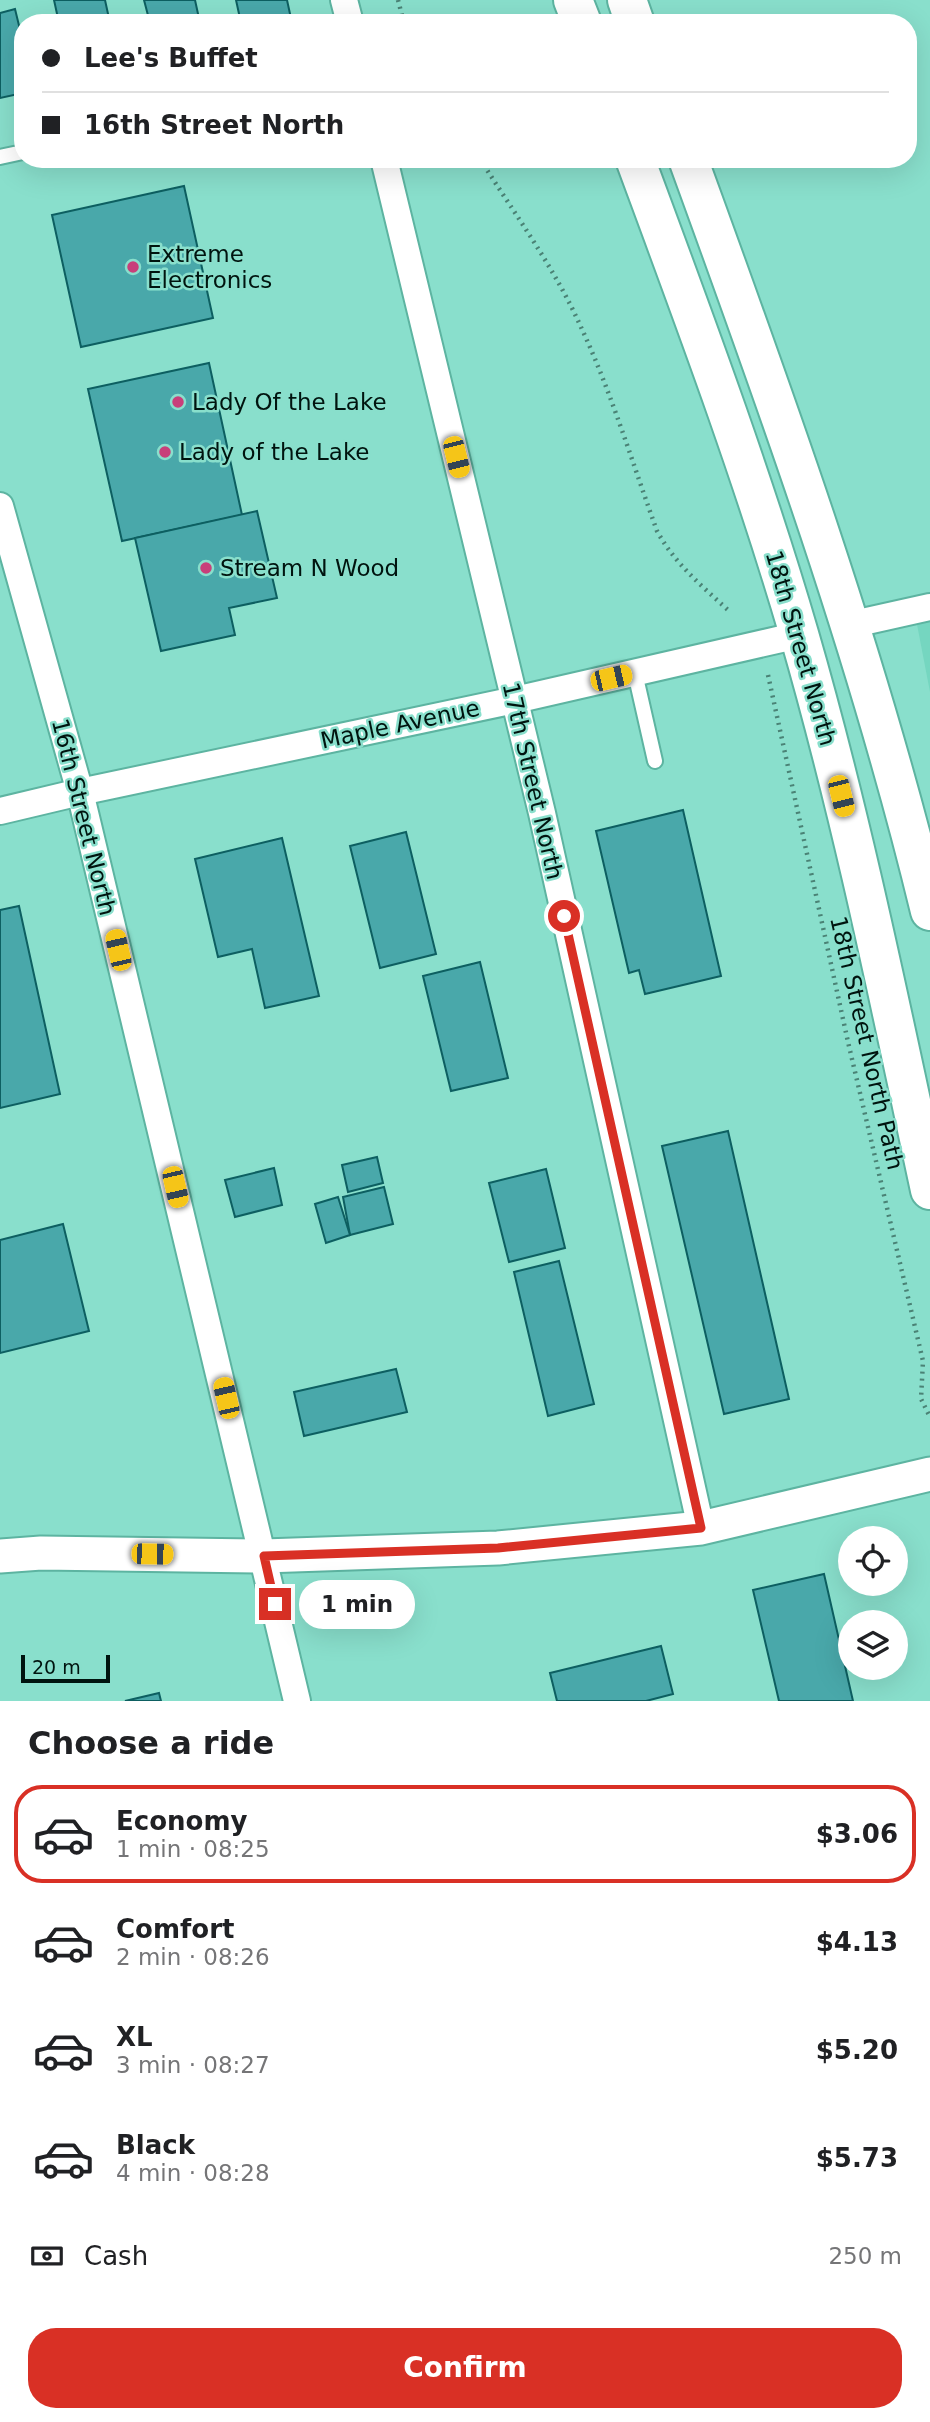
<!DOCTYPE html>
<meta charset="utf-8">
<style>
body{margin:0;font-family:"DejaVu Sans",sans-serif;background:#f2f2f2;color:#202124;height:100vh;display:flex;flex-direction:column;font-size:26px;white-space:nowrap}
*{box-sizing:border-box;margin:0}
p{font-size:23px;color:#757577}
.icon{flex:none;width:38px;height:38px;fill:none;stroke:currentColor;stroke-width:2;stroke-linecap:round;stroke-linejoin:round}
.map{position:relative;height:1701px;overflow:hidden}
.sheet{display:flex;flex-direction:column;background:#fff;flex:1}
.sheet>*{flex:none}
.hud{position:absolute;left:14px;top:14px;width:903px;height:154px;border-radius:28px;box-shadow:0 7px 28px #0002;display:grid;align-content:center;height:154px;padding:0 28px;background:#fff}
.buttons{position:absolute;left:838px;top:1526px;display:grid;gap:14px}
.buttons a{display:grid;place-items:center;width:70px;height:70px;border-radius:50%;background:#fff;box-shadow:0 7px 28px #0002;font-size:35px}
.scale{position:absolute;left:21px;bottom:18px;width:89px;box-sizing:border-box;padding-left:7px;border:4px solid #00140f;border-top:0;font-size:19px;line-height:24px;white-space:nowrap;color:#00140f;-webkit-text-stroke:5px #89dfcc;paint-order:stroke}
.end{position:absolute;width:32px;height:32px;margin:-16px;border:9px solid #d93025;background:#fff;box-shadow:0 0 0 4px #fff}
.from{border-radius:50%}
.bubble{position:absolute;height:49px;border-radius:24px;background:#fff;box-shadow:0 7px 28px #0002;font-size:23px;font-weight:700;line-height:49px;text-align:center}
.car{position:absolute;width:21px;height:42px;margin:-21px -10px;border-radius:9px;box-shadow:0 0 5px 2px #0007;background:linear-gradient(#f5c518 24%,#345 0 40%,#f5c518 0 76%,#345 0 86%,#f5c518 0)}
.hud b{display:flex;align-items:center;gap:24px;height:66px;font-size:26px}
.hud b+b{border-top:2px solid #e0e0e0}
.hud i{width:18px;height:18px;background:#202124}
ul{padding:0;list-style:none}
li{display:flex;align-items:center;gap:21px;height:98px;margin:0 14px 10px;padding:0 14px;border:4px solid transparent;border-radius:28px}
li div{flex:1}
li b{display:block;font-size:26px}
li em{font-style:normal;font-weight:700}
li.active{border-color:#d93025}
li>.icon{width:63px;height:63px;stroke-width:1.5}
h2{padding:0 28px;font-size:32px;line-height:84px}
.pay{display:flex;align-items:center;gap:18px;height:77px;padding:0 28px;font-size:26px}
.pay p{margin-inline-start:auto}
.primary-button{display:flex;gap:14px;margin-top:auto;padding:14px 28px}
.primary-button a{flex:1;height:80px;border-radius:28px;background:#d93025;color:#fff;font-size:28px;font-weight:700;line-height:80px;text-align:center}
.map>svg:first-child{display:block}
.built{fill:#75d6c0}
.building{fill:#49a8aa;stroke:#0d5f61;stroke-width:2}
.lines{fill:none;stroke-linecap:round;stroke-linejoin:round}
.service-casing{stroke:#5db4a1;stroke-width:18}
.minor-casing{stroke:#5db4a1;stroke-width:30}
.tertiary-casing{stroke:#5db4a1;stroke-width:37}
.primary-casing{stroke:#5db4a1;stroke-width:42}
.path{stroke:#4a8275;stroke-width:4.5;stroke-dasharray:2 5;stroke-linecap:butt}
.service{stroke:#fff;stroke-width:14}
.minor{stroke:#fff;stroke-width:26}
.tertiary{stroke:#fff;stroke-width:33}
.primary{stroke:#fff;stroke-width:38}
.route{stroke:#d93025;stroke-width:9}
.poi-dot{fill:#c83f7a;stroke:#89dfcc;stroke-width:2.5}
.labels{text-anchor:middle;stroke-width:5;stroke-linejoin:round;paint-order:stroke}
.poi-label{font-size:23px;fill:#00140f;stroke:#89dfcc;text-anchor:start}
.street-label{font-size:23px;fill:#00140f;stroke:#89dfcc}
</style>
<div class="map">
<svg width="930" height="1701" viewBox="0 0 930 1701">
<rect width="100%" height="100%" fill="#89dfcc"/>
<!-- built -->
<path class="built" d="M930,611V692L915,614Z"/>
<!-- building -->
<g class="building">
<path d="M54,0H105L110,23H59Z"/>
<path d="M144,0H195L200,23H150Z"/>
<path d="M236,0H287L292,23H241Z"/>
<path d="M15,9L23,42V93L0,98V13Z"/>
<path d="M184,186L213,318L81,347L52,215Z"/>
<path d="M209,363L242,515L122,541L88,389Z"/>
<path d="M257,511L277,598L229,608L235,635L161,651L135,538Z"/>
<path d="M683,810L721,976L645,994L639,970L629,973L596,831Z"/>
<path d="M406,832L436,954L380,968L350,846Z"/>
<path d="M282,838L319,996L265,1008L252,949L218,957L195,859Z"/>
<path d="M19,906L60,1094L0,1108V910Z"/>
<path d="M480,962L508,1078L451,1091L423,976Z"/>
<path d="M728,1131L789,1399L724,1414L662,1146Z"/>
<path d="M377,1157L383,1183L348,1192L342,1165Z"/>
<path d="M274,1168L282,1205L235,1217L225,1180Z"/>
<path d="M546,1169L565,1248L509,1262L489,1183Z"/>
<path d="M384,1187L393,1224L350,1235L343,1197Z"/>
<path d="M338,1197L350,1235L326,1243L315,1204Z"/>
<path d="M63,1224L89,1331L0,1353V1240Z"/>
<path d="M559,1261L594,1404L548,1416L514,1272Z"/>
<path d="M396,1369L407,1412L304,1436L294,1392Z"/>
<path d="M824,1574L853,1701H779L753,1590Z"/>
<path d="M661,1646L673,1694L646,1701H557L550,1673Z"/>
<path d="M159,1693L161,1701H125Z"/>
</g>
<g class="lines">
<defs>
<g id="service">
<path d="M0,157L23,152"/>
<path d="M635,673L655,761"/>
</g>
<g id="minor">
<path d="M344,0L350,23"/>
<path d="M384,159L542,813L701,1528"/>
<path d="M0,506L80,792L297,1701"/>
<path d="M849,625L930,607"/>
<path d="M0,811L80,792L515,700L799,635"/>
</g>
<path id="tertiary" d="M0,1556L41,1553L264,1556L498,1548L701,1528L930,1474"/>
<g id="primary">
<path d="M573,0L582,23"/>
<path d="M627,0L635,23"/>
<path d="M635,159C693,316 752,473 799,634C852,817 890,1004 930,1190"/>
<path d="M688,159C778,406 868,655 930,911"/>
</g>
</defs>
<!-- service casing -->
<use href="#service" class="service-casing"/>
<!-- minor casing -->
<use href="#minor" class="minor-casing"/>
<!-- tertiary casing -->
<use href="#tertiary" class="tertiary-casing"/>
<!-- primary casing -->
<use href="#primary" class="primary-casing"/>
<!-- path -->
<g class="path">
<path d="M398,0L404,23"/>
<path d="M480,159C514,213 554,267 580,325C611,391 632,462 657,531C675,564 702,586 729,611"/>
<path d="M768,675L848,1042L923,1361L921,1399L930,1417"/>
</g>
<!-- service -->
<use href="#service" class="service"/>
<!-- minor -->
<use href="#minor" class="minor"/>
<!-- tertiary -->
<use href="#tertiary" class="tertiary"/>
<!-- primary -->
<use href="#primary" class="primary"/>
</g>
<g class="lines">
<!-- route -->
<path class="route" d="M275,1604L264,1556L498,1548L701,1528L564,916"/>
</g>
<!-- markers -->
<g class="poi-dot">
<circle cx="133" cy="267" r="7"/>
<circle cx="178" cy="402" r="7"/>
<circle cx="165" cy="452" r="7"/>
<circle cx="206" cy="568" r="7"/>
</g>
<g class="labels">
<!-- poi labels -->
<g class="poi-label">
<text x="147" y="262">Extreme<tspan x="147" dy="26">Electronics</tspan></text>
<text x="192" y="410">Lady Of the Lake</text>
<text x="179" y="460">Lady of the Lake</text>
<text x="220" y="576">Stream N Wood</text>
</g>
<!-- street labels -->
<g class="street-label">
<text transform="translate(801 648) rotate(74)" y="8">18th Street North</text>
<text transform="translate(400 724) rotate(-12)" y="8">Maple Avenue</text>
<text transform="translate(533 781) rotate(77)" y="8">17th Street North</text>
<text transform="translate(84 817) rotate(76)" y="8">16th Street North</text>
<text transform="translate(867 1043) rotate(77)" y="8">18th Street North Path</text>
</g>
</g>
</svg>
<div class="buttons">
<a><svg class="icon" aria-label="locate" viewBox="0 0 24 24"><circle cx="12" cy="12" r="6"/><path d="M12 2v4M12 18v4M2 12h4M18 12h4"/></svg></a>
<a><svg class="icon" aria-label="layers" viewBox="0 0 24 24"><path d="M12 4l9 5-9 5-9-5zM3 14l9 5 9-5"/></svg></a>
</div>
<div class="scale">20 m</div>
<i class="end from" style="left:564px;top:916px"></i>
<i class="end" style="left:275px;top:1604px"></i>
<div class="bubble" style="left:299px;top:1580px;width:116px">1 min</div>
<i class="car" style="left:456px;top:457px;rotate:166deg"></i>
<i class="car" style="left:611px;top:678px;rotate:77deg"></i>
<i class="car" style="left:841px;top:796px;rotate:166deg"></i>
<i class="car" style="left:118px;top:950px;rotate:347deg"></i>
<i class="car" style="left:175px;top:1187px;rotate:167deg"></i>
<i class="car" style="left:226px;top:1398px;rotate:347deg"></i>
<i class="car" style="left:152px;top:1554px;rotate:91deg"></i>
<div class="hud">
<b><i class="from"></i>Lee's Buffet</b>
<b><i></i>16th Street North</b>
</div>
</div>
<section class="sheet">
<h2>Choose a ride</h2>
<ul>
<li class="active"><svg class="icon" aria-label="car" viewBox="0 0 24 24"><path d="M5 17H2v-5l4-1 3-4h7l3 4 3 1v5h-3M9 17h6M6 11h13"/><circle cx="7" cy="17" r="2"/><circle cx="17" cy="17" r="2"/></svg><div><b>Economy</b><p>1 min · 08:25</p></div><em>$3.06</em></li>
<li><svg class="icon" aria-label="car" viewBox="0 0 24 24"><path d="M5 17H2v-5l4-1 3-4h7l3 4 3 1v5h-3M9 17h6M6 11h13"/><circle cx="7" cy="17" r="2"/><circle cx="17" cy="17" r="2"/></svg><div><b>Comfort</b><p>2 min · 08:26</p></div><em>$4.13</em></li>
<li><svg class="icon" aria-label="car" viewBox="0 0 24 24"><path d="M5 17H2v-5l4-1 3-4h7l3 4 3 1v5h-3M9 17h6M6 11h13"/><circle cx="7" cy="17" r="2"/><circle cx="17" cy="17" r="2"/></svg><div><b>XL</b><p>3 min · 08:27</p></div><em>$5.20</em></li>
<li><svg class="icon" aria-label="car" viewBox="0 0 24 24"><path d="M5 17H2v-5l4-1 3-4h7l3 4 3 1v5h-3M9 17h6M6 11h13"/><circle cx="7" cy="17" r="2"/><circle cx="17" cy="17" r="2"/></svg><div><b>Black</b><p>4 min · 08:28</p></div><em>$5.73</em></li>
</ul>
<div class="pay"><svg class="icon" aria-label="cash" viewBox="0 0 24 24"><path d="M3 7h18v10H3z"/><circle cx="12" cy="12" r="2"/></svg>Cash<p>250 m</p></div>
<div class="primary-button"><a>Confirm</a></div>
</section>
